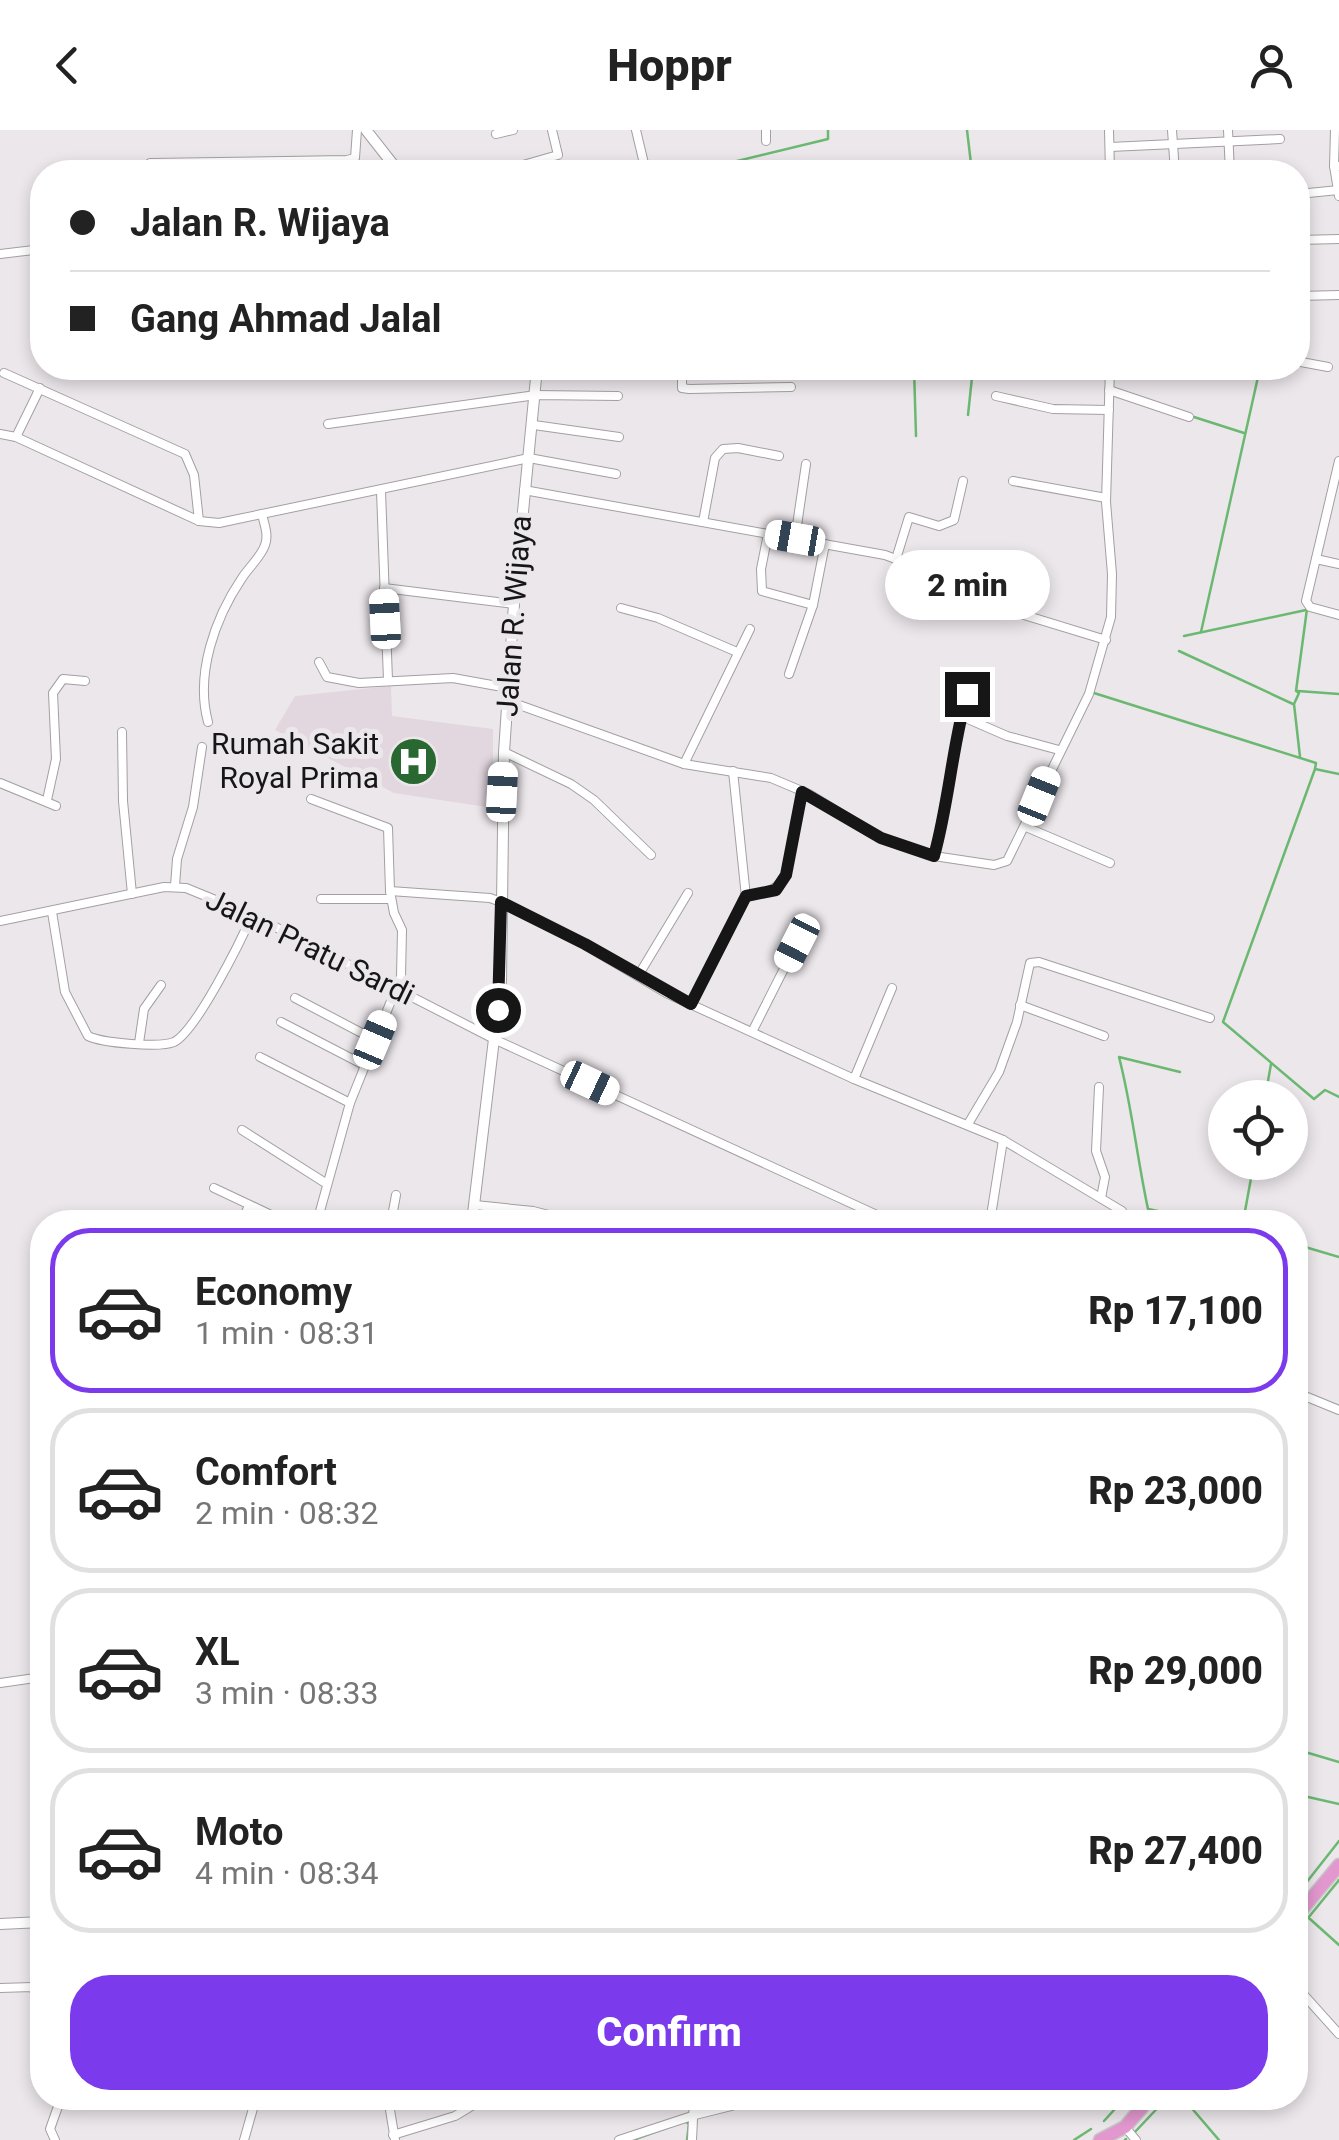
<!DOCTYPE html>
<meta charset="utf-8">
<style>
body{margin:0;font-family:Roboto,sans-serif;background:#f2f2f2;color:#222;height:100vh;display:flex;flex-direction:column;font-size:38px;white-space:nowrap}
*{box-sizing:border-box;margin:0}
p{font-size:32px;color:#767676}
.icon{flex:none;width:55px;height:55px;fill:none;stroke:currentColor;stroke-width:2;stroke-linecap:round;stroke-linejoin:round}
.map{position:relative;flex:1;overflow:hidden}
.panel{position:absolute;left:30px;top:1080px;width:1278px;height:900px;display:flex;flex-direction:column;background:#fff;border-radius:40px;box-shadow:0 5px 15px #0003}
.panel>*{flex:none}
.hud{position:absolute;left:30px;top:30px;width:1280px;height:220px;border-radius:40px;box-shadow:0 5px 15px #0003;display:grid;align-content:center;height:220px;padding:0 40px;background:#fff}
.tools{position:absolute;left:1208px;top:950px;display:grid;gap:20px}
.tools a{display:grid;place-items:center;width:100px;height:100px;border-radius:50%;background:#fff;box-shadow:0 5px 15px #0003;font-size:50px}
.end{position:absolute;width:45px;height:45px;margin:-22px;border:12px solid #171617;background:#fff;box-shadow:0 0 0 5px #fff}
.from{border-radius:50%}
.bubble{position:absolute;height:70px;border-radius:35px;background:#fff;box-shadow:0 5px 15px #0003;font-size:32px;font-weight:800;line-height:70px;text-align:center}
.car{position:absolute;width:30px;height:60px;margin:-30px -15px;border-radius:12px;box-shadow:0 0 8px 2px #0007;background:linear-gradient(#fff 24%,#345 0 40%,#fff 0 76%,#345 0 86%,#fff 0)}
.hud b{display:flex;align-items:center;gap:35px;height:95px;font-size:38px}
.hud b+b{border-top:2px solid #e0e0e0}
.hud i{width:25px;height:25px;background:#222}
ul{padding:18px 0 0;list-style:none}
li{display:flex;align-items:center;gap:30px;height:165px;margin:0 20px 15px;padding:0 20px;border:5px solid #e0e0e0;border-radius:40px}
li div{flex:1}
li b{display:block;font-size:38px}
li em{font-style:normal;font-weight:800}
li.active{border-color:#7c3aed}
li>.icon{width:90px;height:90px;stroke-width:1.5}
.action{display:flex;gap:20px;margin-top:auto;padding:20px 40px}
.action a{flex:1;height:115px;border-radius:40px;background:#7c3aed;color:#fff;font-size:40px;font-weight:800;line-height:115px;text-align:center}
header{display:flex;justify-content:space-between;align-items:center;height:130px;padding:0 40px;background:#fff;font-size:45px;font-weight:800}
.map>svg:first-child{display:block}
.built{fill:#e3d7df}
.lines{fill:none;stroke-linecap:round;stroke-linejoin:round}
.stream{stroke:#6bb871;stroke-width:2.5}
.minor-casing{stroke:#a49fa2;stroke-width:10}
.tertiary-casing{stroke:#a49fa2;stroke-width:12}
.trunk-casing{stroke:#c7c7c7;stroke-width:15}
.minor{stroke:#fff;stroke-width:8}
.tertiary{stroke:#fff;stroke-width:10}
.trunk{stroke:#e297ce;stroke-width:12}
.route{stroke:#171617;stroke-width:12}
.labels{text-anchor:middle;stroke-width:10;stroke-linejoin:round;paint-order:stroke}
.street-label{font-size:30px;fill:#171617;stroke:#ece7eb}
.poi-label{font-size:30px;fill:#171617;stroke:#ece7eb;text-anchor:end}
</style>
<header><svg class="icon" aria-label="back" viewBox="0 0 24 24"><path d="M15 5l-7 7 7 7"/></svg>Hoppr<svg class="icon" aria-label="person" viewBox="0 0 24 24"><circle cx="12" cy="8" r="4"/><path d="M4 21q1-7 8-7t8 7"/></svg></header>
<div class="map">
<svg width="1339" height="2010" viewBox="0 0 1339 2010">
<rect width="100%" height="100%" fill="#ece7eb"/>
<!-- built -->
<path class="built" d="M391,556L392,586L493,599V678L394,663L275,600L295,566Z"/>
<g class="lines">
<!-- stream -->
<g class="stream">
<path d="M967,0L972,42"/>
<path d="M703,42L704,39L828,9V0"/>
<path d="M914,238L916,306"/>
<path d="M968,285L973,238"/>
<path d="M1194,287L1244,303"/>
<path d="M1201,502L1260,238"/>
<path d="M1184,506L1306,480"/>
<path d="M1179,521L1293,574"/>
<path d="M1298,561L1339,564"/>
<path d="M1094,563L1316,633L1315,639L1339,644"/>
<path d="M1300,627L1294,574L1299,563L1296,561L1307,479"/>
<path d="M1315,639L1223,892L1314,969L1325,960L1339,967"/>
<path d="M1180,942L1119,927C1132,977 1137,1028 1148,1079L1211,1092"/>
<path d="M1265,968L1271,934"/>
<path d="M1243,1092L1254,1032"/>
<path d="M1295,1114L1339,1127"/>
<path d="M1295,1619L1339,1632"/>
<path d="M1295,1664L1339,1674"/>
<path d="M1295,1767L1339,1711"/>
<path d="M1310,1789L1339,1815"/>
<path d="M1295,1804L1339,1750"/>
<path d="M1183,1968L1219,2010"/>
<path d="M1104,1991L1125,1968"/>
<path d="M686,1992L689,1994L687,2010"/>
<path d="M1134,2003L1167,1968"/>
<path d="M633,2010L669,1997"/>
<path d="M1074,2010L1091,1999"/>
<path d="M1125,2010L1126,2009"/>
</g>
<defs>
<g id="minor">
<path d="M636,0L646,42"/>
<path d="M766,0V11"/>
<path d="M1109,0L1110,42"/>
<path d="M1172,0L1175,42"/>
<path d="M1228,0L1230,42"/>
<path d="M496,4L513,0"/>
<path d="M1110,17L1280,9"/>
<path d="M1334,36L1335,0"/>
<path d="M1339,36H1334L1339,66"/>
<path d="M516,37L558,25L552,0"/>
<path d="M141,42L150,33L347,30L355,28L357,0"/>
<path d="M1298,64L1339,60"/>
<path d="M1298,110L1339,109"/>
<path d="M0,124L42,119"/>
<path d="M1298,166L1339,165"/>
<path d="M1298,176L1301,232L1328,237"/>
<path d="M682,238V258L689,259L791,257"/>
<path d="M538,242L574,238"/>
<path d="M4,243L185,324L194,345L199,391"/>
<path d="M1109,260L1189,287"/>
<path d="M996,266L1053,279L1109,280"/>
<path d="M328,294L536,265L618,266"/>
<path d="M534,295L619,307"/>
<path d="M0,304L16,307L199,391L219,393L529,328L616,344"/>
<path d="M16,307L40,258"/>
<path d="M1339,331L1306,471L1310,477L1339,485"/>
<path d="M1013,351L1106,368"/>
<path d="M524,360L885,425L922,439L988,474L1106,510"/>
<path d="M381,361L388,550"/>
<path d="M703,392L715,328L723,319L738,318L779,326"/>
<path d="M768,404L761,439L762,461L813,475"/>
<path d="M795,409L806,334"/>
<path d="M896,429L909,387L939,396L954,390L963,351"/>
<path d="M1316,429L1339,434"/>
<path d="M384,458L514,474"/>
<path d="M621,478L658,488L737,522"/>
<path d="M319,532L327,547L359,553L453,548L508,558"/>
<path d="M789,544L813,475L825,414"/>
<path d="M508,571L684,634L771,648L809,664L881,708L934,726L994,735L1007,731L1089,564L1111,487L1112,444L1106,372L1110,238"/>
<path d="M961,586L1007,606L1059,620"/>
<path d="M208,592C195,544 215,488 242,448C249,437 261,427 265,415C269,405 264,394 262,384"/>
<path d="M122,602L123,671L132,764"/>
<path d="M504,622L571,654L594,670L651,725"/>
<path d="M684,634L750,499"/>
<path d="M0,653L56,676"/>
<path d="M311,669L388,698L390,761L394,783L402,800L401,846L350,973L317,1092"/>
<path d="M47,670L56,629L53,563L63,549L85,551"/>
<path d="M1026,697L1110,733"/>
<path d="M934,726C949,673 952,618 967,564"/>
<path d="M175,756L177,729L193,677L202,617"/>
<path d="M390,761L490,768L501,772L585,815L666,863L854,949L1003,1010L1122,1081"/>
<path d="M746,767C764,762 777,762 786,745L802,662"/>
<path d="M321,769H391"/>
<path d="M52,782L65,862L88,906C102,913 160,918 174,912C196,901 241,811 252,785"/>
<path d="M0,791L164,757L186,758L252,785L496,910L892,1092"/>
<path d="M638,846L688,763"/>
<path d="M295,868L375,910"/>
<path d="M691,874L746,767L733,641"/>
<path d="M1020,875L1104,906"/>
<path d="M281,892L364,935"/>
<path d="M752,902L797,813L798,797"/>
<path d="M139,913L144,879L161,855"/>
<path d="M260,927L350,973"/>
<path d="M854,949L892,858"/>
<path d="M1099,957L1096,1021L1105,1047L1101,1068"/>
<path d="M968,994L999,942L1017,892L1030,833L1039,832L1210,888"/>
<path d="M242,1000L327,1054"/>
<path d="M214,1058L286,1092"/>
<path d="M475,1075L533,1081L576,1092"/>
<path d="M241,1092L249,1076"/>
<path d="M391,1092L396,1065"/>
<path d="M990,1092L1003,1010"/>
<path d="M1295,1262L1339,1280"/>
<path d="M0,1553L42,1547"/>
<path d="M1295,1855L1339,1904"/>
<path d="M0,1858L32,1857L42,1873"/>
<path d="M388,1968L395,2010"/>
<path d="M1125,1997L1136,2010"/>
<path d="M393,2005L455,1986L485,1968"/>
<path d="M55,2010L50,1999L61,1968"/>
<path d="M244,2010L256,1968"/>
<path d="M619,2010L695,1985L763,1968"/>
<path d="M692,2010L694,1968"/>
</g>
<g id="tertiary">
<path d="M366,0L399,42"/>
<path d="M472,1092L501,851L504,622L514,474L537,238"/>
<path d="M0,1794L42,1792"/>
</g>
<g id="trunk">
<path d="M1295,1788L1339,1735"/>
<path d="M1100,2010L1125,1997L1150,1968"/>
</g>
</defs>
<!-- minor casing -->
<use href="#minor" class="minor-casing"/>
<!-- tertiary casing -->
<use href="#tertiary" class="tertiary-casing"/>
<!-- trunk casing -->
<use href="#trunk" class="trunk-casing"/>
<!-- minor -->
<use href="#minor" class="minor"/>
<!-- tertiary -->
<use href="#tertiary" class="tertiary"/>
<!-- trunk -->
<use href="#trunk" class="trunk"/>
</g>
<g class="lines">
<!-- route -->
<path class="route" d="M498,880L501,772L585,814L691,874L746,766L776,760L786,745L802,662L881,708L934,726C949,672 952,617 967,564"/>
</g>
<!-- icons -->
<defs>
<symbol id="hospital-disc" viewBox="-11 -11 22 22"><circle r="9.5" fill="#296831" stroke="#ece7eb"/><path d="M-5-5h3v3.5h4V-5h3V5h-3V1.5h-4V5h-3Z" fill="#fff"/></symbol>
</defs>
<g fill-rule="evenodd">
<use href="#hospital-disc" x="386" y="604" width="55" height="55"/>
</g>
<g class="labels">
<!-- street labels -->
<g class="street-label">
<text transform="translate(514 486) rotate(-86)" y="10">Jalan R. Wijaya</text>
<text transform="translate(310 817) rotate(26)" y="10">Jalan Pratu Sardi</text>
</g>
<!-- poi labels -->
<g class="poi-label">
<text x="379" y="624">Rumah Sakit<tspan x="379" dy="34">Royal Prima</tspan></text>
</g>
</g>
</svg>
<div class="tools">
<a><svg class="icon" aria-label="locate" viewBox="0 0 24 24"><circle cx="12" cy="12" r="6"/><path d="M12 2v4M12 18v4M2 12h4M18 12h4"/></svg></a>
</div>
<i class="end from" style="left:498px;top:880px"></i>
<i class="end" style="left:967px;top:564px"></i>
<div class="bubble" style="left:885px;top:420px;width:165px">2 min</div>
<i class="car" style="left:795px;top:408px;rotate:280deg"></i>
<i class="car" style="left:385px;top:489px;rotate:357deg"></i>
<i class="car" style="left:502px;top:662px;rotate:3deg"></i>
<i class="car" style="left:1039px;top:666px;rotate:22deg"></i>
<i class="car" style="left:797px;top:813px;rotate:207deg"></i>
<i class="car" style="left:375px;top:910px;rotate:23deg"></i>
<i class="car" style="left:590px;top:953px;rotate:115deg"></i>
<div class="hud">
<b><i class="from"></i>Jalan R. Wijaya</b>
<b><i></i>Gang Ahmad Jalal</b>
</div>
<section class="panel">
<ul>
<li class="active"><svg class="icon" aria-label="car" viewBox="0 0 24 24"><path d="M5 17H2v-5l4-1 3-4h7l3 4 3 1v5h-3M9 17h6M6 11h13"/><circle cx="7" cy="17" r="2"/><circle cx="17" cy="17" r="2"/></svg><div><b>Economy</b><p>1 min · 08:31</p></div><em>Rp 17,100</em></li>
<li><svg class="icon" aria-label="car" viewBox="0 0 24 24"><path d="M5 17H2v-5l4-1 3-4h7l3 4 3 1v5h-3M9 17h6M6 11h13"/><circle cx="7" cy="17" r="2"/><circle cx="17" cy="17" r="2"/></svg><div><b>Comfort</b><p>2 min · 08:32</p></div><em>Rp 23,000</em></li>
<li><svg class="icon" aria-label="car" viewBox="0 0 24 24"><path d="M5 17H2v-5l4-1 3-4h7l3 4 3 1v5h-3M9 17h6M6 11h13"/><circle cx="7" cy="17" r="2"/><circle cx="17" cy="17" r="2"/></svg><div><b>XL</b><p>3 min · 08:33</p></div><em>Rp 29,000</em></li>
<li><svg class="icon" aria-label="car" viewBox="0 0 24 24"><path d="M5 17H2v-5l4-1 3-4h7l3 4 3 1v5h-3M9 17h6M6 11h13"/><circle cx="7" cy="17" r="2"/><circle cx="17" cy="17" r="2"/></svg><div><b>Moto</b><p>4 min · 08:34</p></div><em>Rp 27,400</em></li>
</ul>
<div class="action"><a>Confirm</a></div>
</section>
</div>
